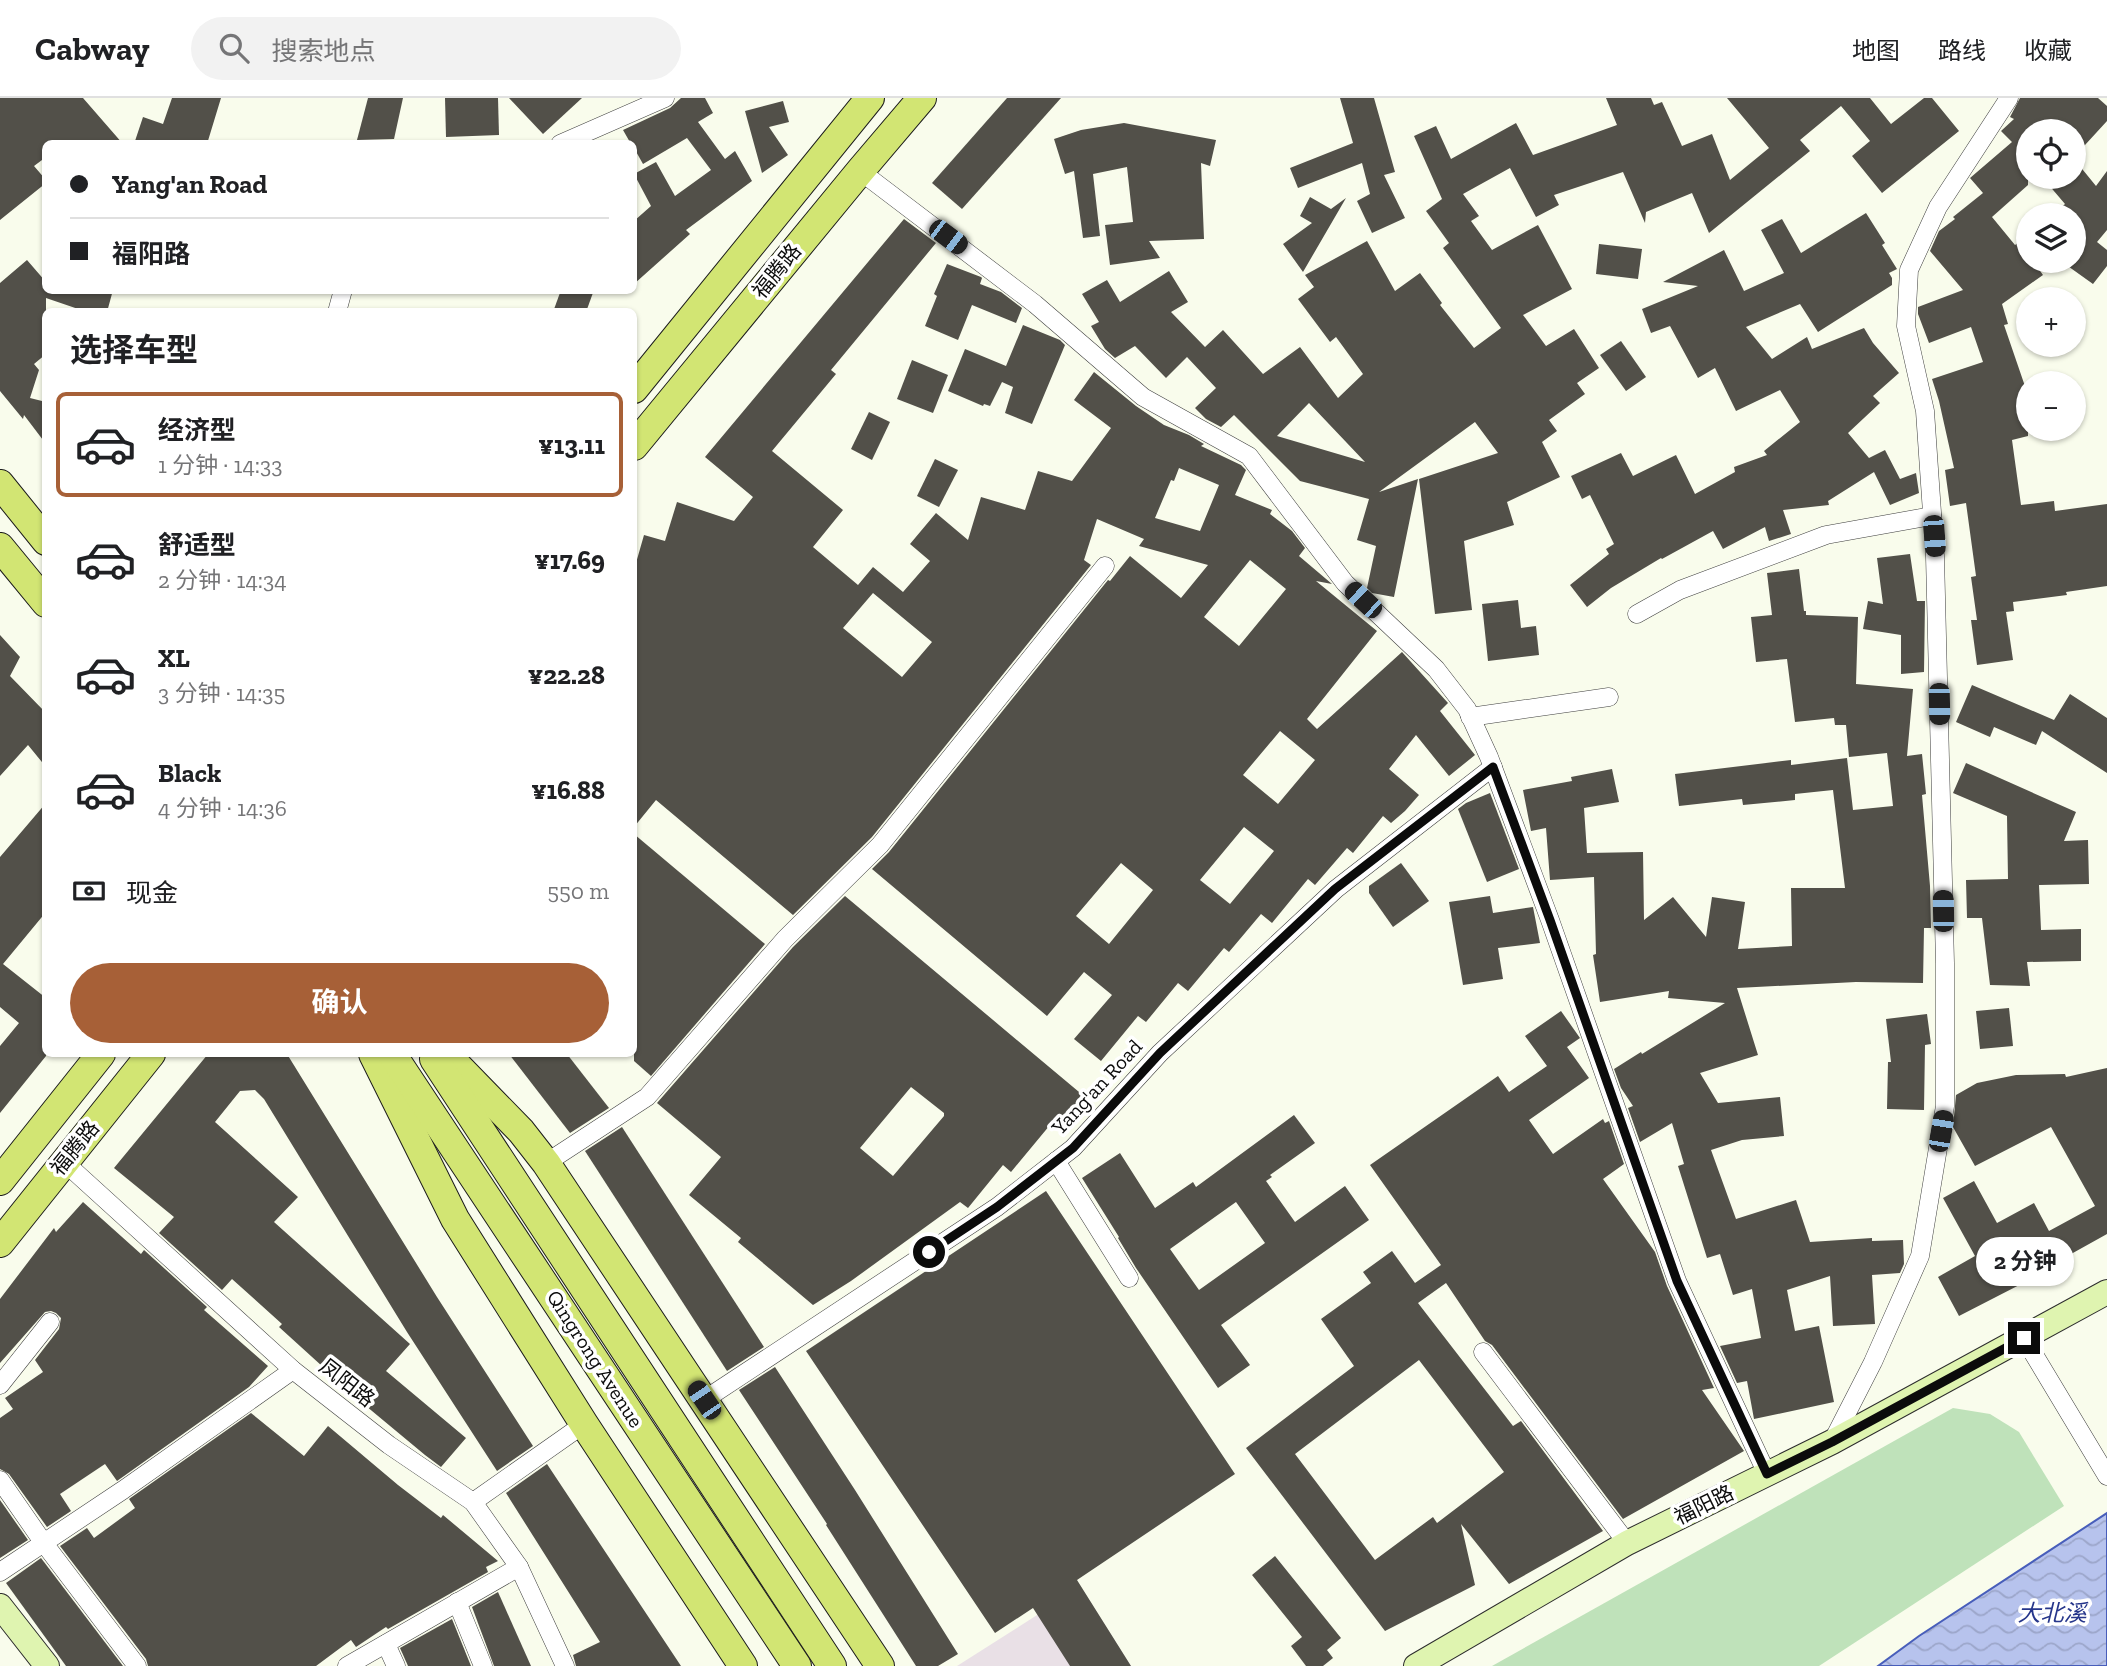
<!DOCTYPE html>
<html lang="zh">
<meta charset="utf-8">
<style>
body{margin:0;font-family:"Zilla Slab","Noto Sans SC",serif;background:#f2f2f2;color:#202124;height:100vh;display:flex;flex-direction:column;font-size:26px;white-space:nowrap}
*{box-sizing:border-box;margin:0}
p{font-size:23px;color:#757577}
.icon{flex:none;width:38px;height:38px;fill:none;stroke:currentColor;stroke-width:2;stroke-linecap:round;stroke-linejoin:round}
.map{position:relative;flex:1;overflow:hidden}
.details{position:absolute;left:42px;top:210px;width:595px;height:749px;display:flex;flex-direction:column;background:#fff;border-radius:10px;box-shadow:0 2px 5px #0004}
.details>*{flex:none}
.hud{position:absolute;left:42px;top:42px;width:595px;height:154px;border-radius:10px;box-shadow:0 2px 5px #0004;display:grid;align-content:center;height:154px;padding:0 28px;background:#fff}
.tools{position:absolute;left:2016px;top:21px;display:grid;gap:14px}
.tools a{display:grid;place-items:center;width:70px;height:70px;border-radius:50%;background:#fff;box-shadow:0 2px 5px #0004;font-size:35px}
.end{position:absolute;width:32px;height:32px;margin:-16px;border:9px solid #0b0b0b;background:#fff;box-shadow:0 0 0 4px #fff}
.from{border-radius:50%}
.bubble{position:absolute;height:49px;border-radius:24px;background:#fff;box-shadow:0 2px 5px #0004;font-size:23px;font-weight:700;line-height:49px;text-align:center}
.car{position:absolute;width:21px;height:42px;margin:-21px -10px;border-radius:9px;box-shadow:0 0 5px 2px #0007;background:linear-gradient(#222 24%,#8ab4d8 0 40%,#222 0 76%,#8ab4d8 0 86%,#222 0)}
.hud b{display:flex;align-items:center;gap:24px;height:66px;font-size:26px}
.hud b+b{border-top:2px solid #e0e0e0}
.hud i{width:18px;height:18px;background:#202124}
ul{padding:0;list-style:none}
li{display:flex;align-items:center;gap:21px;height:105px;margin:0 14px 10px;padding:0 14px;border:4px solid transparent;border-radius:10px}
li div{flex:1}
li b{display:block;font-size:26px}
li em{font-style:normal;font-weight:700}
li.on{border-color:#a76037}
li>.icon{width:63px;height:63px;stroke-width:1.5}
h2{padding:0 28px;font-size:32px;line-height:84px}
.pay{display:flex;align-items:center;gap:18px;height:77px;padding:0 28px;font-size:26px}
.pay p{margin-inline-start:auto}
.button{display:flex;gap:14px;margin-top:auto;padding:14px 28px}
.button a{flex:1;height:80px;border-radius:42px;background:#a76037;color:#fff;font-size:28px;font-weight:700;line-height:80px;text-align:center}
header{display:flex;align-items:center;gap:42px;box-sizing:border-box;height:98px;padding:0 35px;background:#fff;border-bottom:2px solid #e0e0e0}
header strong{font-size:33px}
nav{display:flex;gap:38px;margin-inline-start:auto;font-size:24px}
.search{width:490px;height:63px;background:#f2f2f2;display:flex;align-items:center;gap:18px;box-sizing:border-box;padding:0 24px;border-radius:38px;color:#757577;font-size:26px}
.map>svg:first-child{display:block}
.industrial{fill:#e9e0e6}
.grass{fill:#bfe2ba}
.water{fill:url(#water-waves);stroke:#485eba;stroke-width:2}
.building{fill:#525049;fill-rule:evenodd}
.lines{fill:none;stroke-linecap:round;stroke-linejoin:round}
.street-casing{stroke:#3e3e3e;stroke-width:19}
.secondary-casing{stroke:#2d2d2d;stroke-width:26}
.primary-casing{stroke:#1c1c1c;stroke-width:30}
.street{stroke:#fff;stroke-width:18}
.secondary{stroke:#dff4b0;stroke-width:24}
.primary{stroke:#d2e573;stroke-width:28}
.route{stroke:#0b0b0b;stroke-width:9}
.labels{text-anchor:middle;stroke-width:7;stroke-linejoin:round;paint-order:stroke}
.street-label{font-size:21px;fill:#0b0b0b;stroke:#fff}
.water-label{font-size:23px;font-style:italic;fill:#26368b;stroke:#fff}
</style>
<header>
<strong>Cabway</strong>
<div class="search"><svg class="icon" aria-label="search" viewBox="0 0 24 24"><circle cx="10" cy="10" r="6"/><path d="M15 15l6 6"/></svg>搜索地点</div>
<nav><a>地图</a><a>路线</a><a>收藏</a></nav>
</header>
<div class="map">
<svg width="2107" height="1568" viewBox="0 0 2107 1568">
<defs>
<pattern id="water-waves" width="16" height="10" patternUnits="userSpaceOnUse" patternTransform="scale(1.75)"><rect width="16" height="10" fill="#b7c3ed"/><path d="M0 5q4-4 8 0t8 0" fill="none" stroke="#9ca6ca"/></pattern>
</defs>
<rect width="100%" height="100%" fill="#f9fcec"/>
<!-- industrial -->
<path class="industrial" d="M1081,1489L1131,1568H957Z"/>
<!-- grass -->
<path class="grass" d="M1953,1310L1990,1316L2019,1334L2064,1408L1819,1568H1492Z"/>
<!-- water -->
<path class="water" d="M2107,1415V1568H1878L1919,1538Z"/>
<!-- building -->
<g class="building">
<path d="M0,0H83L123,46H46V59L34,68L46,82V85L0,122Z"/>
<path d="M172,0H221L207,46H134L143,19L163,26Z"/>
<path d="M368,0H403L394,41L357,42Z"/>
<path d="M445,0H498L499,37L446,39Z"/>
<path d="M509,0H582L543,36Z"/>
<path d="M681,0H705L713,15L698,24L725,61L735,53L752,83L686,132L690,136L634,186V123L651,108L634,76L656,64L675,98L711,72L687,40L643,66L634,50V46H631L623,32L670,10Z"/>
<path d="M1007,0H1061L962,111L932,85Z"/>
<path d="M1340,0H1374L1395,74L1384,77L1405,120L1372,135L1357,103L1370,96L1362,65L1298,90L1290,70L1353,45Z"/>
<path d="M1606,0H1651L1654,7L1662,4L1682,48L1712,36L1730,82L1769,50L1727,0H1870L1891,26L1924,0H1932L1959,33L1882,95L1852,58L1870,43L1841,8L1800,42L1810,53L1709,135L1692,95L1646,114L1645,125L1623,74L1554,97L1559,107L1536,119L1510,70L1463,96L1479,118L1471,123L1492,152L1538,127L1572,191L1523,217L1546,248L1574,231L1599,270L1577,285L1585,296L1549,322L1557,333L1542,344L1560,379L1507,404L1514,427L1464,443L1472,512L1435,516L1419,381L1498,355L1475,324L1379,394L1418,381L1394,499L1372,495L1367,490L1376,448L1357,442L1369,401L1300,383L1234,317L1221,329L1206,321L1195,310L1216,290L1187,259L1166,280L1135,248L1115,260L1105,251L1091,228L1099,224L1082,196L1107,182L1120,204L1169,173L1188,204L1171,214L1205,249L1223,232L1263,276L1300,249L1338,300L1363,276L1336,239L1330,244L1298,201L1314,189L1305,177L1367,143L1395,193L1420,175L1442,205L1440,207L1474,250L1501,230L1443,150L1449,145L1426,113L1442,101L1414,38L1436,28L1451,61L1516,25L1533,57L1617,27ZM1309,305L1365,364L1277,338Z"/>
<path d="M2020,0H2098L2107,8V23L2074,59V33H2028V87L1992,119L2015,147L2019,144L2028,156V163H2033L2043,177L2002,206L2008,226L2004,227L2028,297V338L2012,342L2021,407L2054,403L2055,413L2107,406V488L2066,494L2067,497L2013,504L2014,513L2006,514L2013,562L1977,567L1971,522H1977L1971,479L1976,478L1966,405L1950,408L1945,372L1954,370L1939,303L1932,281L1983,264L1971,229L1929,245L1918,216V209L1963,192L1930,153L1939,133L1955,121L1953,119L1983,95L1970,80L2012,44L2001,33L2014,21L2010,19Z"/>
<path d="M783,3L789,24L769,29L788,57L762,75L745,13Z"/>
<path d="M1124,25L1216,42L1210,68L1201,65L1204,141L1149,143L1160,160L1110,167L1105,127L1133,124L1127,69L1093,76L1100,138L1083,140L1074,73L1065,76L1054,41L1081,32Z"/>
<path d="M2074,61L2096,88L2107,73V132L2097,144L2107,152V168L2093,186L2065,166L2068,163H2074V117H2052L2065,106L2042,79H2074Z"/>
<path d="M1310,99L1331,111L1346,100L1303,174L1283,146L1312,125L1300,118Z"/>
<path d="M1866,115L1885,145L1882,147L1897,171L1889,175L1892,180V187L1818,234L1800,206L1746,229L1772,261L1807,239L1812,251L1864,230L1873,245L1899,275L1873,298L1880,305L1848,335L1869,360L1885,352L1900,381L1916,375L1919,395L1890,407L1874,374L1828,403L1829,407L1783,412L1791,436L1769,443L1765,429L1723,451L1713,433L1662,461L1661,460L1611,490L1587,509L1570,487L1609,456L1606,451L1614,446L1590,397L1582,401L1571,378L1621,355L1633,378L1676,357L1695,396L1735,374L1734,369L1767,357L1764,353L1800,324L1780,292L1736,313L1715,270L1698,280L1670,228L1651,235L1642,211L1698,188L1663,184L1724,152L1744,193L1784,175L1761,132L1782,121L1801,155Z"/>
<path d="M904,121L936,145L831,272L836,276L772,353L843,412L813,449L858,487L873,469L903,494L930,463L910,446L936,415L968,442L981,399L1025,412L1038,373L1072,383L1111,330L1074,302L1094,274L1136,308L1164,327L1189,337L1204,346L1201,348L1241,367L1246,372L1235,397L1272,412L1270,416L1292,433L1305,450L1299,458L1332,486L1316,483L1377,533L1307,621L1317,631L1402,554L1448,605L1440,613L1475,657L1449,678L1416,637L1389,671L1419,697L1405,713L1391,725L1383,718L1353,755L1347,750L1315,787L1308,781L1272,825L1261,816L1229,854L1224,850L1188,893L1178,885L1146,924L1138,918L1101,963L1074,941L1112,897L1084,874L1047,918L872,771L889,754L1108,482L1110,483L1130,458L1181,500L1208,467L1139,448L1144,441L1097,421L1084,462L1091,467L872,739L793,817L656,702L634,729V472L644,437L665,443L677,404L734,423L753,399L705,359ZM1179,370L1219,387L1200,433L1155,420L1171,382L1174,383ZM1250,462L1286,491L1239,548L1204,519ZM873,495L932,544L902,579L843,530ZM1280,633L1315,662L1278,706L1243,677ZM1244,729L1274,753L1230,806L1200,782ZM1121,765L1153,792L1109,846L1076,818Z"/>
<path d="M1599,146L1642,151L1638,181L1596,176Z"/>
<path d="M27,162L46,184V192H113L107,214H87L46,200V256L34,266L39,272L30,300L46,304V346L24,317L23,321L0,293V185Z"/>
<path d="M947,166L981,179L982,180L980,186L1001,194L1022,210L1016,225L972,207L958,242L925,228L937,198L934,196Z"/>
<path d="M561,192H594L586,214H553Z"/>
<path d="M1023,227L1060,242L1065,247L1032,326L1005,315L1013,289L1002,284L990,308L984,306L983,308L948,293L965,251L1006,268Z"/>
<path d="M1621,243L1646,279L1626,293L1600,257Z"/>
<path d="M912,262L948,277L933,315L897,301Z"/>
<path d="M869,314L890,324L872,362L851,351Z"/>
<path d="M935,361L958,372L939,409L917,398Z"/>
<path d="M1910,456L1917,503H1925L1924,574L1901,576V537L1863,531L1868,503L1883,506L1877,460Z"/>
<path d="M1799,471L1804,513H1806V517L1858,519L1856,586L1913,591L1907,658L1922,656L1926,696L1922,697L1930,788L1931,830H1924L1923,885L1856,884L1737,890L1758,957L1700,975L1718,1005L1780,999L1784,1038L1742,1042L1711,1052L1736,1121L1796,1102L1810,1144L1872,1140V1143L1903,1142L1904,1166L1900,1175L1872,1177L1875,1226L1833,1228L1830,1178L1787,1192L1795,1233L1819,1228L1834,1304L1754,1321L1747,1283L1737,1285L1720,1248L1761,1240L1752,1191L1733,1197L1720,1156L1707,1160L1678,1068L1684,1066L1672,1025L1640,1044L1628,1010L1633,1008L1621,990L1614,971L1641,954L1642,956L1725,905L1668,900L1669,893L1600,904L1593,857L1596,856L1594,779L1550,782L1546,730L1531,733L1523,692L1572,683L1571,679L1612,671L1619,704L1584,710L1587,755L1643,754L1644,822L1673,799L1706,839L1712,799L1745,804L1738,851L1792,848L1791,790H1845L1833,692L1795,696V702L1743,707L1742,701L1679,708L1675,676L1791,662V667L1847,660L1853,712L1893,708L1887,655L1849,659L1846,627H1835L1834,620L1795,624L1787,561L1756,564L1751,519L1772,517L1767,475Z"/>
<path d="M1518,502L1521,530L1536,528L1539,557L1488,563L1482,506Z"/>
<path d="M0,537L20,559L10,578L46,615V669L28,647L0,678Z"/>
<path d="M1972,587L2054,622L2070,596L2107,620V675L2042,633L2036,647L1994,629L1990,639L1956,624Z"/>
<path d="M1966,665L2076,714L2064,743L2088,742L2089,786L2039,787L2041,832L2081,831V863L2027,864L2030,888L1990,887L1982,820H1967L1966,782L2008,781L2007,718L1953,695Z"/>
<path d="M1490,695L1519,771L1487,784L1458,711L1466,705Z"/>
<path d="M46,705V814L3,866L46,900V958L0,1015V948L19,925L0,909V759Z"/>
<path d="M634,736L765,846L651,978L634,963Z"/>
<path d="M1401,765L1429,803L1393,829L1369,795V788Z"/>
<path d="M845,798L1085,999L1057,1033L1050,1027L1011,1074L1003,1067L968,1110L960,1104L851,1183L813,1207L738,1144L741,1140L689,1097L721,1059L657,1005L793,849ZM911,989L944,1015V1018L893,1078L860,1050Z"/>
<path d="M1490,798L1493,815L1533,809L1540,845L1498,850L1503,881L1463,887L1449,804Z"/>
<path d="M2009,910L2013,948L1980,951L1976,913Z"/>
<path d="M1561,913L1580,940L1567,949L1589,980L1529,1022L1553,1056L1603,1021L1605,1025L1609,1023L1624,1066L1603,1081L1655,1154L1667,1188L1714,1290L1702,1292L1744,1353L1623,1421L1492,1247L1485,1243L1446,1185L1418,1205L1513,1328L1521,1323L1603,1433L1509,1486L1461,1426L1475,1487L1385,1533L1246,1350L1354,1268L1321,1221L1371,1185L1363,1174L1392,1153L1415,1185L1441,1167L1370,1067L1498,978L1509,994L1547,968L1525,938ZM1419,1262L1504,1374L1437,1425L1433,1419L1375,1462L1295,1356Z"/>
<path d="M1927,916L1931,946L1925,947L1924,1012L1887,1011L1888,964H1891L1886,921Z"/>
<path d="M208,956H287L437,1199L533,1348L497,1373L407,1234L264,1001L255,992L240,993L215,1024L298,1099L274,1124L410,1246L386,1273L466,1340L441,1369L425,1357L366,1308L279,1229L282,1226L232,1181L222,1192L159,1135L174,1119L114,1070Z"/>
<path d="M509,956H567L609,1010L570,1035Z"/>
<path d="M2107,970V1136L2028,1180L2029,1182L1959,1218L1938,1179L1975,1158L1943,1100L1974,1083L1997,1125L2034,1105L2049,1133L2095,1108L2051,1029L1975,1068L1953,1029L1956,997L1977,985L2016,977L2065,976L2066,979Z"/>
<path d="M1294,1017L1315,1045L1270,1077L1272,1079L1266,1083L1295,1124L1345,1088L1369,1122L1221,1227L1250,1267L1218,1290L1136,1170L1118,1140L1119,1139L1082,1080L1120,1055L1155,1110L1193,1084L1196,1089ZM1236,1104L1265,1145L1199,1192L1170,1151Z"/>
<path d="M622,1029L764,1249L727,1273L585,1053Z"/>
<path d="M1046,1093L1235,1376L1077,1482L1131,1568H1070L1033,1510L995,1535L806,1253Z"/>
<path d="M83,1104L141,1156L144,1152L207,1209L204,1212L268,1268L249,1289L117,1383L105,1366L60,1396L71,1413L47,1429L9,1376L0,1371V1320L13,1311L5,1300L43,1274L35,1262L59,1231L61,1220L56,1215L51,1213L45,1214L0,1265V1201L54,1130L56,1134Z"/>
<path d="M775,1269L855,1392L958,1556L938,1568H916L826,1427L827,1426L739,1292Z"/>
<path d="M251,1315L304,1358L328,1328L398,1387L441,1420L443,1417L498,1463L486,1469L488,1474L388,1531L386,1529L356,1549L351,1542L316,1568H148L146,1561L60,1448L87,1430L94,1440L135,1410L129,1401Z"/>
<path d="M547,1366L681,1568H576L573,1557L600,1544L506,1395Z"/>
<path d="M0,1402L28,1442L0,1460Z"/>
<path d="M1275,1458L1341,1540L1327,1552L1333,1560L1323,1568H1306L1291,1548L1302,1539L1252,1477Z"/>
<path d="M41,1460L123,1568H66L6,1485Z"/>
<path d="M498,1494L531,1568H494L472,1509Z"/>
<path d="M452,1521L471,1568H408L400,1550Z"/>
</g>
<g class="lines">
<defs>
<g id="street">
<path d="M560,46L665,0"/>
<path d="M860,73L1035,206L1143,299L1249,358L1345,485L1436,571L1467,611L1489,659L1550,822L1677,1183L1767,1376"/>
<path d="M337,214L343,192"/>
<path d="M1637,516L1680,492L1826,437L1932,418"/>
<path d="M1470,619L1609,599"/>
<path d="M63,1063L293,1272L389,1347L473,1404L519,1469L565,1568"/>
<path d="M1056,1063L1129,1180"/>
<path d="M546,1065L647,999L785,841L880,747L1105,468"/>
<path d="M2024,1240L2107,1378"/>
<path d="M1483,1254L1627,1445"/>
<path d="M0,1287L50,1224"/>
<path d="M704,1302L997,1109L1073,1050L1160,955L1336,791L1493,669"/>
<path d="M1832,1344L1873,1264L1920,1158L1945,1008V865L1935,458L1925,313L1906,228L1909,172L1938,109L2009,0"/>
<path d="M0,1382L43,1444L137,1568"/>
<path d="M473,1404L584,1326"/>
<path d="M0,1474L123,1392L293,1272"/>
<path d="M457,1504L483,1568"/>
<path d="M386,1546L396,1568"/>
<path d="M347,1568L519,1469"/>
</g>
<g id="secondary">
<path d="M0,1508L47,1568"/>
<path d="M1416,1568L1627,1445L1832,1344L2107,1194"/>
</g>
<g id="primary">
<path d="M634,291L870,0"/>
<path d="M634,348L860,73L922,0"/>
<path d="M0,386L46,443"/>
<path d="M0,449L46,505"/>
<path d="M373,956L455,1121L584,1326L743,1568"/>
<path d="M392,956L797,1568"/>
<path d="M446,956L521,1033L546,1065L880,1568"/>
<path d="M434,961L832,1568"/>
<path d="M0,1083L101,956"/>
<path d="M0,1145L151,956"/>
</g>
</defs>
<!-- street casing -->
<use href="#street" class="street-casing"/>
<!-- secondary casing -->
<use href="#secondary" class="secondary-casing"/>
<!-- primary casing -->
<use href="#primary" class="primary-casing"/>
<!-- street -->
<use href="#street" class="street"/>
<!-- secondary -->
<use href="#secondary" class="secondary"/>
<!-- primary -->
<use href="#primary" class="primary"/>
</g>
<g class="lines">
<!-- route -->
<path class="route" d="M929,1154L997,1109L1073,1050L1160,955L1335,791L1493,669L1550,822L1677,1183L1767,1376L1832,1344L2024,1240"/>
</g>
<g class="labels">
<!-- street labels -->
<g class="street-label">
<text transform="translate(777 173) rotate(-51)" y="7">福腾路</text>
<text transform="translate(1097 989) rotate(-47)" y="7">Yang'an Road</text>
<text transform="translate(75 1050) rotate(-51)" y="7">福腾路</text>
<text transform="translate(595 1261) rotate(57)" y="7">Qingrong Avenue</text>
<text transform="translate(347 1285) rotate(38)" y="7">凤阳路</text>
<text transform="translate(1704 1407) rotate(-26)" y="7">福阳路</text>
</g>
<!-- water labels -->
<g class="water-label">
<text x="2052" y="1523">大北溪</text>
</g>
</g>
</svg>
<div class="tools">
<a><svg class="icon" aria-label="locate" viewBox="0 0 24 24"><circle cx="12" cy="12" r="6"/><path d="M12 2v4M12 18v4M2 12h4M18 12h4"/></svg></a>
<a><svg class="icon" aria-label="layers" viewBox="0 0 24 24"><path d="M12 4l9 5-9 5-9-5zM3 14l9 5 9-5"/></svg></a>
<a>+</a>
<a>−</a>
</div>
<i class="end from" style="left:929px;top:1154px"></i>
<i class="end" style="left:2024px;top:1240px"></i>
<div class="bubble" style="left:1976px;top:1139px;width:98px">2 分钟</div>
<i class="car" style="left:948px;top:139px;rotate:127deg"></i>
<i class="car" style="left:1934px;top:438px;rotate:176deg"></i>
<i class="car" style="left:1363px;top:502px;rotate:313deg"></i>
<i class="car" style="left:1939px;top:606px;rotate:179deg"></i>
<i class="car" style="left:1943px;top:813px;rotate:359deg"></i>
<i class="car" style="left:1941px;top:1033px;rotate:10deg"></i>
<i class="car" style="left:704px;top:1302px;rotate:326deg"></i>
<div class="hud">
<b><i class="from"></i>Yang'an Road</b>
<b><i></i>福阳路</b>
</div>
<section class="details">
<h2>选择车型</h2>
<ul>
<li class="on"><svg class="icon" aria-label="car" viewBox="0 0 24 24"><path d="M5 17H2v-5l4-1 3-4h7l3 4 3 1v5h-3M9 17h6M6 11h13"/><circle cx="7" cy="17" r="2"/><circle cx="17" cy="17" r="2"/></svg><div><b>经济型</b><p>1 分钟 · 14:33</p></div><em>¥13.11</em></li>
<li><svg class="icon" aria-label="car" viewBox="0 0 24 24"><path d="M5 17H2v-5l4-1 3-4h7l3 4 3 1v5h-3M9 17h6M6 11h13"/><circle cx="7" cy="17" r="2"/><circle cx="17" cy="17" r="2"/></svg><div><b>舒适型</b><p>2 分钟 · 14:34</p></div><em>¥17.69</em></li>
<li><svg class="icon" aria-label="car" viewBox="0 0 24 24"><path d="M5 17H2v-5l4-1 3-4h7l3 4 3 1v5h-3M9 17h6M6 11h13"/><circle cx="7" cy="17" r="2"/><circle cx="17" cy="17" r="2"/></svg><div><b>XL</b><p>3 分钟 · 14:35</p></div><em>¥22.28</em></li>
<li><svg class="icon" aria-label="car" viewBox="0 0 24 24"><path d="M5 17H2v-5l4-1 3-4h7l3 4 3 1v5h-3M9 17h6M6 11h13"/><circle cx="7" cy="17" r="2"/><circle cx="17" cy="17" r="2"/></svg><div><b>Black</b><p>4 分钟 · 14:36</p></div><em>¥16.88</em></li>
</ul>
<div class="pay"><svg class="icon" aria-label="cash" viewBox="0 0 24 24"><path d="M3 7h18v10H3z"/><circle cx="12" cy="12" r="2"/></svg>现金<p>550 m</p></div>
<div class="button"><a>确认</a></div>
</section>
</div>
